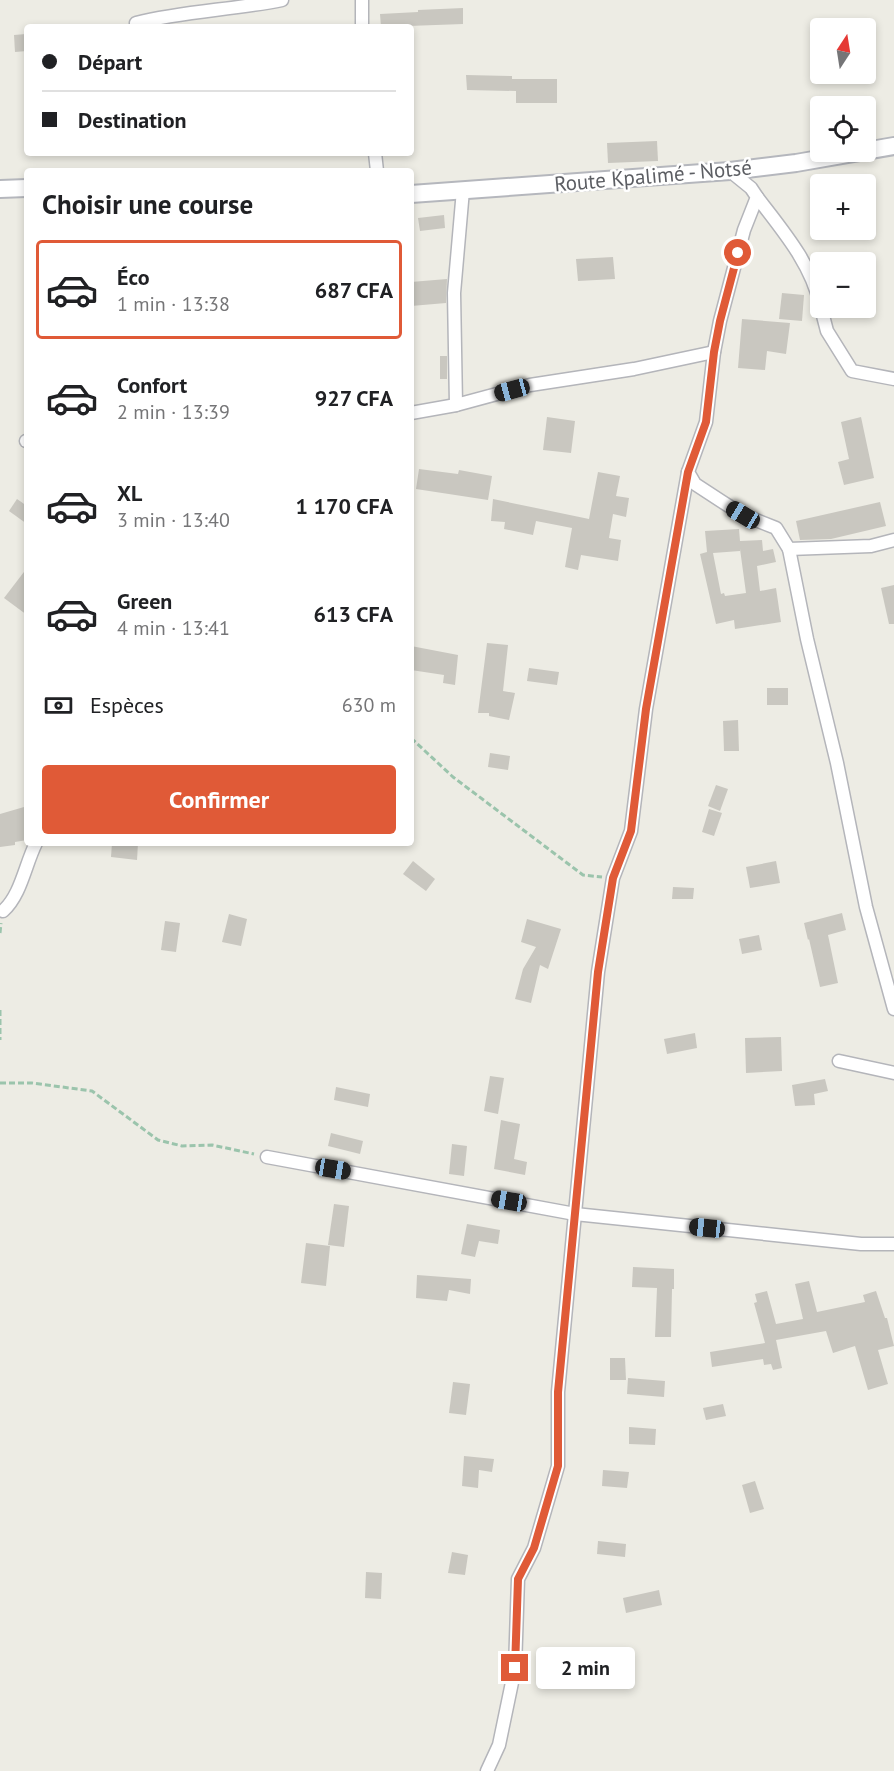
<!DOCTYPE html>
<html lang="fr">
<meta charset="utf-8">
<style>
body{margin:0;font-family:"PT Sans",sans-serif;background:#f2f2f2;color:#202124;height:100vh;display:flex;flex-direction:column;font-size:22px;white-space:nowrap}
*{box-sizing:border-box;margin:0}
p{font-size:20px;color:#757577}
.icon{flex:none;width:33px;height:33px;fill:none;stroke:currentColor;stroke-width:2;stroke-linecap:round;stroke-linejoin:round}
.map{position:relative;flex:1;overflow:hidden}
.drawer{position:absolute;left:24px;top:168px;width:390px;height:678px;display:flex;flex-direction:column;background:#fff;border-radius:6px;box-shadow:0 3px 9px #0003}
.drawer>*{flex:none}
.top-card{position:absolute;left:24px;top:24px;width:390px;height:132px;border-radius:6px;box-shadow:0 3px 9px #0003;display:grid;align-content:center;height:132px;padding:0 18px;background:#fff}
.needle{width:39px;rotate:12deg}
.buttons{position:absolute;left:810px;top:18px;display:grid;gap:12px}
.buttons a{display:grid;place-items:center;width:66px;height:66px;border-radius:6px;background:#fff;box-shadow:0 3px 9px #0003;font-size:30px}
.end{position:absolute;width:27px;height:27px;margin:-14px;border:8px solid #e05a37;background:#fff;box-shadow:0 0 0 3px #fff}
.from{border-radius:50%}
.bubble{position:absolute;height:42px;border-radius:6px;background:#fff;box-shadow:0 3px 9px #0003;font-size:20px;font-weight:600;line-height:42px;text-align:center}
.car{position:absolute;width:18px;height:36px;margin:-18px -9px;border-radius:8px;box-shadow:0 0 4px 2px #0007;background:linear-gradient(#222 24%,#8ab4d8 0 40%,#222 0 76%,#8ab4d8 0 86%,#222 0)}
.top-card b{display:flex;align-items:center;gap:21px;height:57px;font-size:22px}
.top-card b+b{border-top:2px solid #e0e0e0}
.top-card i{width:15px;height:15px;background:#202124}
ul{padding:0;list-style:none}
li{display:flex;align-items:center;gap:18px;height:99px;margin:0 12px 9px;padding:0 6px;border:3px solid transparent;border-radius:6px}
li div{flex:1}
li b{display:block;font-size:22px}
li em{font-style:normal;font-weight:600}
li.selected{border-color:#e05a37}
li>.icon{width:54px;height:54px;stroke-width:1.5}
h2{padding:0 18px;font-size:27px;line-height:72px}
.pay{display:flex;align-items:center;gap:15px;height:66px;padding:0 18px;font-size:22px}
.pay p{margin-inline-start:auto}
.cta{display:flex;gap:12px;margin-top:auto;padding:12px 18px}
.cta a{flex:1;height:69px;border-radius:6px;background:#e05a37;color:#fff;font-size:24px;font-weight:600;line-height:69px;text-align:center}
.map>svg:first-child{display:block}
.building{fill:#c9c7c0;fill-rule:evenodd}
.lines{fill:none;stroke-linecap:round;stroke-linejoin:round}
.street-casing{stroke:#b4b5ba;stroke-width:15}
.secondary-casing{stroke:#b5b7bd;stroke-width:20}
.path{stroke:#9bc4ac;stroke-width:3;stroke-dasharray:6 3;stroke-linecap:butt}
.street{stroke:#fff;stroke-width:12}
.secondary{stroke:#fff;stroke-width:16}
.route{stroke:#e05a37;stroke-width:8}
.labels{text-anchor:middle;stroke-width:5;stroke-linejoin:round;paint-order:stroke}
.street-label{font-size:21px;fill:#5c5e63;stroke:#fff}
</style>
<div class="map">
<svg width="894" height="1771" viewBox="0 0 894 1771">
<rect width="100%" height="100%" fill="#edece4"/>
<!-- building -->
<g class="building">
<path d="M463,8V24L381,27L380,14L418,12V10Z"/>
<path d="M26,34L27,51L15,52L14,35Z"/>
<path d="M466,75L512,76V79H557V103H516V91L467,90Z"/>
<path d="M657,141L658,161L608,163L607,143Z"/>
<path d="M444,215L445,228L420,231L418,218Z"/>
<path d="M613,257L615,279L578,281L576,259Z"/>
<path d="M447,279L446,303L411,306V282Z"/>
<path d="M782,293L804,295L802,321L779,319Z"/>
<path d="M742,319L790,323L786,354L767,351L765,370L738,368Z"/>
<rect x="440" y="356" width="7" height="23"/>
<path d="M547,417L575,421L571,453L543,450Z"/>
<path d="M861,417L874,478L844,485L838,462L849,459L841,422Z"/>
<path d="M419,469L458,474L459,470L492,476L488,500L416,489Z"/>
<path d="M598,472L620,476L616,496L629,498L626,517L613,514L609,538L621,540L618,561L581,555L578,570L565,567L572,528L536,521L533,535L504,529L505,522L491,521L493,499L589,519Z"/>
<path d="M17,499L27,506V524L9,511Z"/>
<path d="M880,502L886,526L831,539L800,540L796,521Z"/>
<path d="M739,529L740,541L762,540L763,551L773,549L776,562L757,566L760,591L776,588L781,622L735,629L734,620L716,624L700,554L707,552L705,531ZM740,549L746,593L725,596L724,593L721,594L713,553L740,551Z"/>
<path d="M27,568V615L4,598Z"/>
<path d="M894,585V624H889L881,588Z"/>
<path d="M487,643L508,645L503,691L515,693L509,720L489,716V713H478Z"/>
<path d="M411,646L458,655L455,685L443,683L444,675L411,670Z"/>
<path d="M529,668L559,672L557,685L527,681Z"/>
<rect x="767" y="688" width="21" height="17"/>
<path d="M738,720L739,751H724L723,721Z"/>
<path d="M490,753L510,756L508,770L488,767Z"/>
<path d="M716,785L728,789L720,811L708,806Z"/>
<path d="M24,807L27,816V840L15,842V845L0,847V814Z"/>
<path d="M709,809L722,813L714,836L702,832Z"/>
<path d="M112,843H138L137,860L111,857Z"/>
<path d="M413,861L435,879L426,891L403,874Z"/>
<path d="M776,861L780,883L750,888L746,867Z"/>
<path d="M673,887L694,888L693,899H672Z"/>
<path d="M842,913L846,930L828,935L838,983L820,987L809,939L808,940L804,923Z"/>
<path d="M229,914L247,919L241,946L222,942Z"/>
<path d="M527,919L561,929L548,969L540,965L531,1003L515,999L523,969L536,947L521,942Z"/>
<path d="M165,921L180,923L176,952L161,950Z"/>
<path d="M759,935L762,950L742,954L739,939Z"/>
<path d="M695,1033L697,1048L667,1054L664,1039Z"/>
<path d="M781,1037L782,1071L746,1073L745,1038Z"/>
<path d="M490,1076L504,1078L498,1114L484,1111Z"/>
<path d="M825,1079L828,1091L814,1094L815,1105L795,1106L792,1085Z"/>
<path d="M336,1087L370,1094L368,1107L334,1100Z"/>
<path d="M501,1120L520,1124L514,1159L527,1162L525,1175L494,1169Z"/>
<path d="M331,1133L363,1141L360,1154L328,1146Z"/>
<path d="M452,1144L467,1146L464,1176L449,1174Z"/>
<path d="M334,1204L349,1206L344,1247L328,1245Z"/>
<path d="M467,1224L500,1230L498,1244L479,1241L475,1257L461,1254Z"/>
<path d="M306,1243L330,1246L326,1286L301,1283Z"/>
<path d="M633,1267L674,1269V1289H672L671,1337H655L657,1288L632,1287Z"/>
<path d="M417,1275L471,1279L470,1294L449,1290L447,1301L416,1298Z"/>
<path d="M809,1281L817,1312L865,1302L863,1295L876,1291L885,1318H887L894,1346L878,1350L888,1384L868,1390L855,1346L833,1353L826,1331L776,1340L782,1368L773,1370L771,1364L764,1365L763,1359L712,1367L710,1352L765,1343L754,1303L757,1302L755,1294L767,1291L776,1324L803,1319L795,1284Z"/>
<path d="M610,1358H625L626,1380H610Z"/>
<path d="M628,1378L665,1381L664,1397L627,1394Z"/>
<path d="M453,1382L470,1384L466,1415L449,1413Z"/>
<path d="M723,1404L726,1416L706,1420L703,1408Z"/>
<path d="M629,1427L656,1429L655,1445L629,1444Z"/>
<path d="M464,1456L494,1459L492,1472L479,1470L478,1488L462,1486Z"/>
<path d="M603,1470L629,1472L627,1488L602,1486Z"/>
<path d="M755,1481L764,1509L750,1513L742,1485Z"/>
<path d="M598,1541L626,1544L625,1557L597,1554Z"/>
<path d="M452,1552L468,1555L465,1575L448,1573Z"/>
<path d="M366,1572L382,1573L381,1599L365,1598Z"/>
<path d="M659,1590L662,1605L626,1613L623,1598Z"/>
</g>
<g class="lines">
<defs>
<g id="street">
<path d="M136,23C184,11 233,10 282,0"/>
<path d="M362,27V0"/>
<path d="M375,153L377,171"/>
<path d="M730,171L751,188L757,197L744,230L720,321L714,352L706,422L688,472L695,484L721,501L743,515L776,528L789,549L871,546L894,540"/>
<path d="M757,197C782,230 811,263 820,304"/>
<path d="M821,308L827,331L852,371L894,379"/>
<path d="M456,405L454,293L463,190"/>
<path d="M411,413L456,405L530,385L634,369L714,352"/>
<path d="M26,441H27"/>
<path d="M789,549L807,639L837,763L866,907L894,1009"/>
<path d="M3,911C21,895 25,865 36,843"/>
<path d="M839,1061L894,1073"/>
<path d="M267,1157L575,1214L861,1244H894"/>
<path d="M487,1771L499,1745L515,1668L518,1579L534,1548L558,1466V1392L598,972L613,878L631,831L646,709L688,472"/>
</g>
<g id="secondary">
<path d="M0,189L27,188"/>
<path d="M411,194L730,171L796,163L894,146"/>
</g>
</defs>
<!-- street casing -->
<use href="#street" class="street-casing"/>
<!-- secondary casing -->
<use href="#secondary" class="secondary-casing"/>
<!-- path -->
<g class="path">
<path d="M411,738L453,777L583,875L602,877"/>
<path d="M0,933L1,923"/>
<path d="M0,1010V1040"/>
<path d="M0,1083H32L92,1091L158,1140L182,1146L212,1145L254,1154"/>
</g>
<!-- street -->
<use href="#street" class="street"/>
<!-- secondary -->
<use href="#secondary" class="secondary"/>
</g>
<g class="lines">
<!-- route -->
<path class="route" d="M515,1668L518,1579L534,1548L558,1466V1392L598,972L613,878L631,831L646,709L688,472L706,422L714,352L720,321L738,253"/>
</g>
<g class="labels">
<!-- street labels -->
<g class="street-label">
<text transform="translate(653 176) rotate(-5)" y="7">Route Kpalimé - Notsé</text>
</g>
</g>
</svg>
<div class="buttons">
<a><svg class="needle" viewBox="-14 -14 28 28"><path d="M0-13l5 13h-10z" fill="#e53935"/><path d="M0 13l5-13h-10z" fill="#757577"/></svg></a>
<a><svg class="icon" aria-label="locate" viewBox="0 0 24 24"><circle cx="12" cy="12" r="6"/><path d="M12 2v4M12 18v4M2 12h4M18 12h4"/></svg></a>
<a>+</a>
<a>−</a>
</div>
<i class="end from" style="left:738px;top:253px"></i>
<i class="end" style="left:515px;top:1668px"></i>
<div class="bubble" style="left:536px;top:1647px;width:99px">2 min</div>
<i class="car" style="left:512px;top:390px;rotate:255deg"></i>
<i class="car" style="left:743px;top:515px;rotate:301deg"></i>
<i class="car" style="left:333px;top:1169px;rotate:100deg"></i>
<i class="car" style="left:509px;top:1201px;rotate:280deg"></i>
<i class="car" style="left:707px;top:1228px;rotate:276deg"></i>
<div class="top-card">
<b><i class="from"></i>Départ</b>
<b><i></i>Destination</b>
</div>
<section class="drawer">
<h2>Choisir une course</h2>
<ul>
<li class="selected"><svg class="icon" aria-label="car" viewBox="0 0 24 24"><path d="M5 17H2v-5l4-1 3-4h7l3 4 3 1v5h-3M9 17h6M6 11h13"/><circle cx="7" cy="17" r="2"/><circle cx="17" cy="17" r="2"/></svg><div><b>Éco</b><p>1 min · 13:38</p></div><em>687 CFA</em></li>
<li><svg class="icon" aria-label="car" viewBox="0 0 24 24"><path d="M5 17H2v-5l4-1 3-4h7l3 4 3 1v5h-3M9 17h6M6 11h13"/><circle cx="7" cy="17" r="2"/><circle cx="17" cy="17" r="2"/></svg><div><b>Confort</b><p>2 min · 13:39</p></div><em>927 CFA</em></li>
<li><svg class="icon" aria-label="car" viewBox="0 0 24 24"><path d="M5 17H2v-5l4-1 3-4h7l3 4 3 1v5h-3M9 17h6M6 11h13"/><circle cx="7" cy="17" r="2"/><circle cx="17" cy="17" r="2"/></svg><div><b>XL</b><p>3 min · 13:40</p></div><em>1 170 CFA</em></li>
<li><svg class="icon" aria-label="car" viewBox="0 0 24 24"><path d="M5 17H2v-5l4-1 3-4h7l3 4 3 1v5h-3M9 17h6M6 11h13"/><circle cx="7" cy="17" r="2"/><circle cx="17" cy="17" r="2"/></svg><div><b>Green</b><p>4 min · 13:41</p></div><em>613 CFA</em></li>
</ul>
<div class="pay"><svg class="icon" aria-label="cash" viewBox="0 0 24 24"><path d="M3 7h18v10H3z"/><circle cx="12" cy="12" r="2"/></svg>Espèces<p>630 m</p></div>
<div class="cta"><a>Confirmer</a></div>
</section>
</div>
